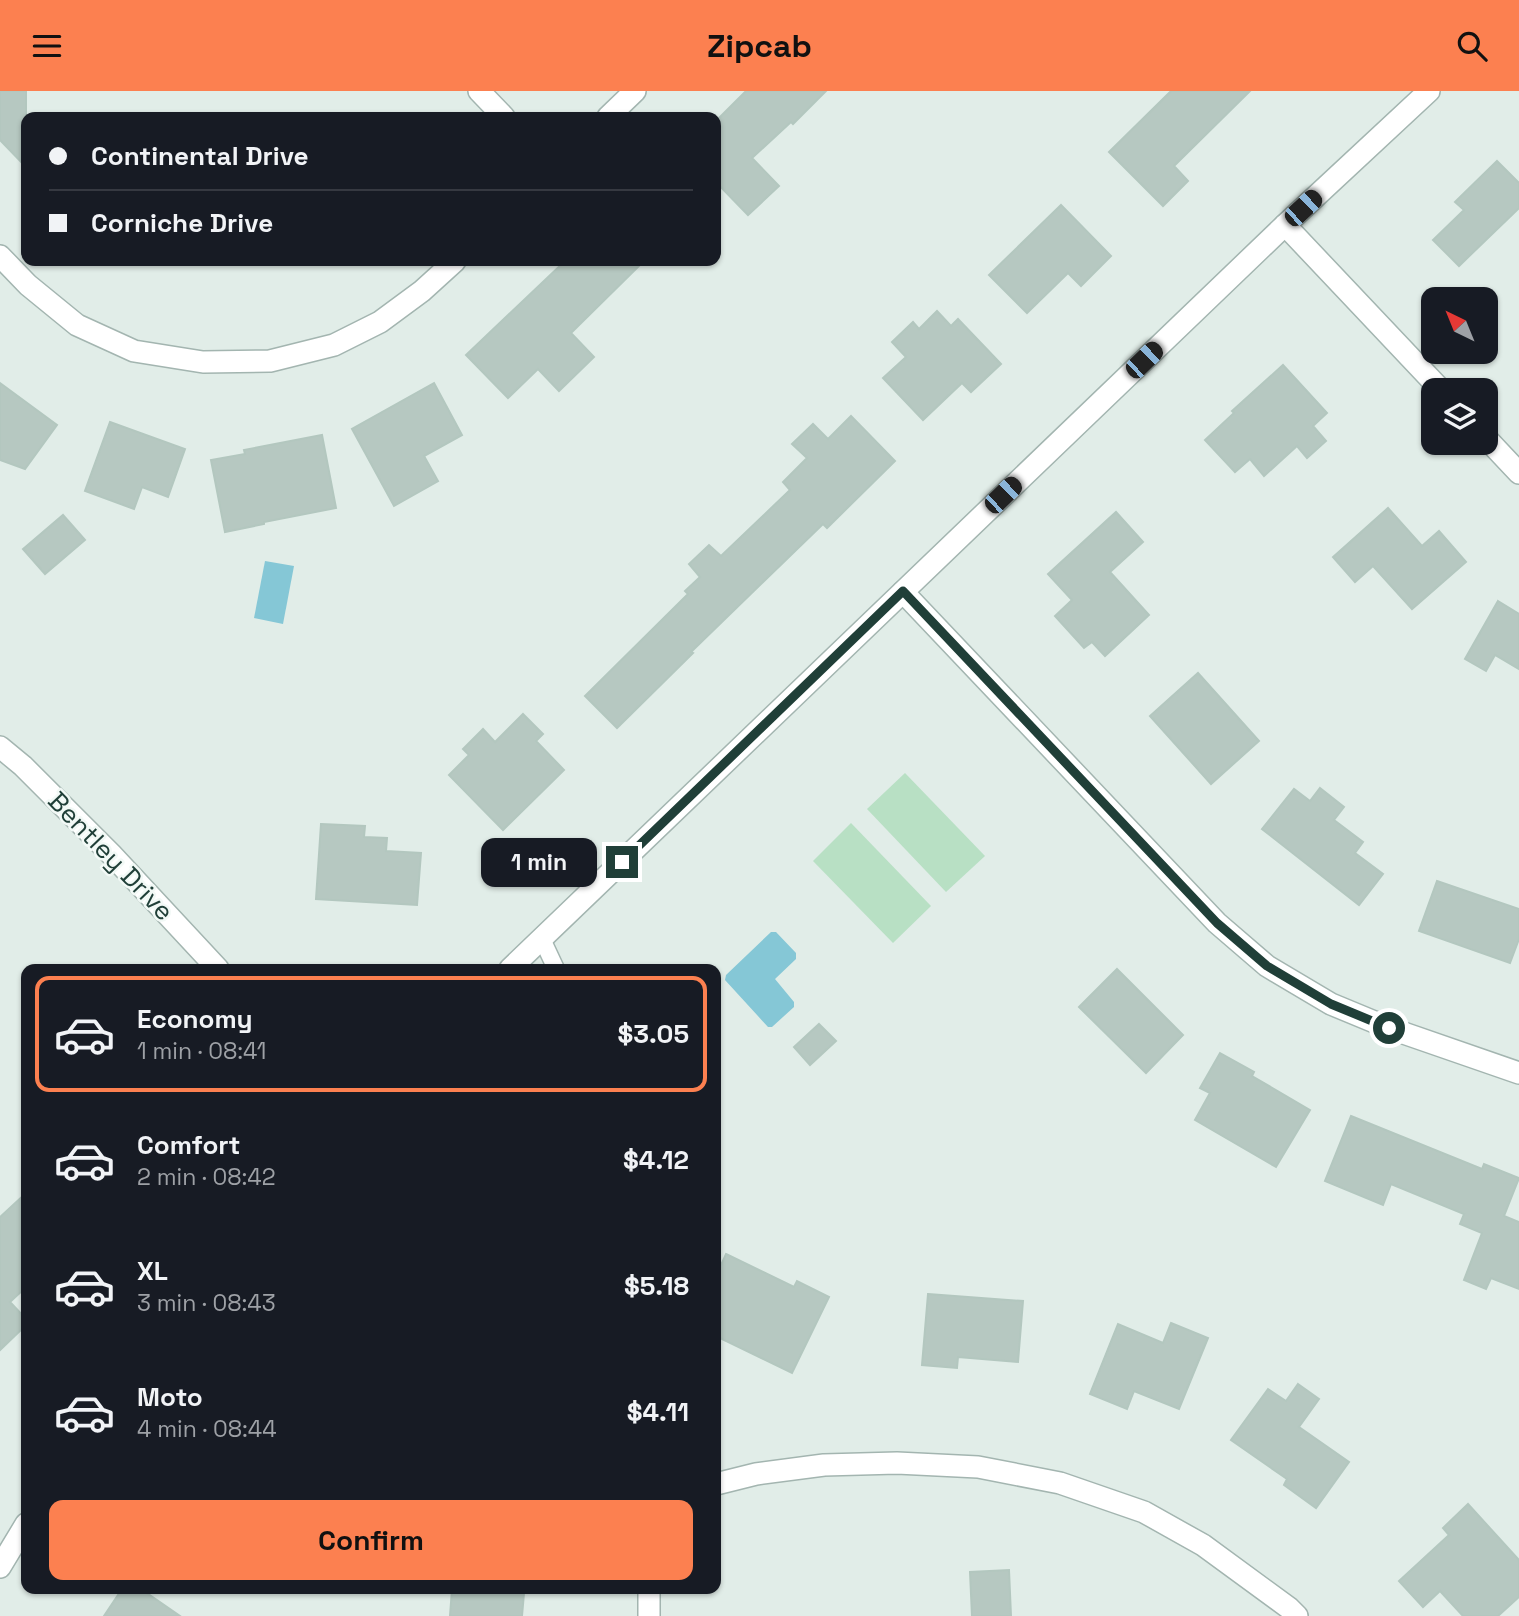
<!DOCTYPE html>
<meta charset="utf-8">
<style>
body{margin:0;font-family:"Space Grotesk",sans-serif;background:#20242c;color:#f1f3f6;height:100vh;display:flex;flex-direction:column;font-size:26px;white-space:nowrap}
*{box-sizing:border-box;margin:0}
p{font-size:23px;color:#9ea1a6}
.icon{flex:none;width:38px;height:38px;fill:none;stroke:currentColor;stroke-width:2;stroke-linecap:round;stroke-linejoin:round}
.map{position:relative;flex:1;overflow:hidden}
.side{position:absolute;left:21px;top:873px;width:700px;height:630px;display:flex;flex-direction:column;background:#171b24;border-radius:14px;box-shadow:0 2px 5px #0004}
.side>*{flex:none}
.banner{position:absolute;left:21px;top:21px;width:700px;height:154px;border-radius:14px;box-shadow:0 2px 5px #0004;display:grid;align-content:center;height:154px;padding:0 28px;background:#171b24}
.needle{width:46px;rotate:317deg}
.fabs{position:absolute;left:1421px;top:196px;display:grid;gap:14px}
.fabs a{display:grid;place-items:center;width:77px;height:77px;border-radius:14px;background:#171b24;box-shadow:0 2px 5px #0004;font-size:35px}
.end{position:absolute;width:32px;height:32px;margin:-16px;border:9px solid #203f38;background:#fff;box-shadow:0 0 0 4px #fff}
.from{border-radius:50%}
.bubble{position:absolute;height:49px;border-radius:14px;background:#171b24;box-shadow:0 2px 5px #0004;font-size:23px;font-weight:700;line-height:49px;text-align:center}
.car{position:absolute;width:21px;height:42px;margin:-21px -10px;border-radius:9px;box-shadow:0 0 5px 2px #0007;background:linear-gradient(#222 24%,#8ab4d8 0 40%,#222 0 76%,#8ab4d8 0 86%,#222 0)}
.banner b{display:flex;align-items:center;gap:24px;height:66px;font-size:26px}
.banner b+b{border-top:2px solid #363941}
.banner i{width:18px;height:18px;background:#f1f3f6}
ul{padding:12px 0 0;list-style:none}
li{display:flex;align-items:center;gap:21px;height:116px;margin:0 14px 10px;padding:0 14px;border:4px solid transparent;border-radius:14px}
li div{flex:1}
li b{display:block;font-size:26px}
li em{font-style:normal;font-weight:700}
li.active{border-color:#fc8050}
li>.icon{width:63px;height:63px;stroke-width:1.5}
.cta{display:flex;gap:14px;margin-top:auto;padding:14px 28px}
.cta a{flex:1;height:80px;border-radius:14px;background:#fc8050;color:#111;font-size:28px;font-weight:700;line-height:80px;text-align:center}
header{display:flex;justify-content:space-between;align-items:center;height:91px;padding:0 28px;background:#fc8050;color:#111;font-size:32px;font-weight:700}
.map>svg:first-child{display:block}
.green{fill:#b8e0c4}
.water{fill:#85c7d6}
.building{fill:#b6c8c1;stroke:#b3c7bf;stroke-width:2}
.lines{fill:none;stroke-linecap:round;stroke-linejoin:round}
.lane-casing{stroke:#a3b5b0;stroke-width:19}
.street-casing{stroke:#a3b5b0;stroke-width:24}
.lane{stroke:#fff;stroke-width:16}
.street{stroke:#fff;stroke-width:21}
.route{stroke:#203f38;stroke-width:9}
.labels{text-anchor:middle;stroke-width:5;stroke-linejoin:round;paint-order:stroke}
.street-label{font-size:26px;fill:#203f38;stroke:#f2f9f6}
</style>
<header><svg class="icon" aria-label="menu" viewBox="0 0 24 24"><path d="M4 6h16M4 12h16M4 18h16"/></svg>Zipcab<svg class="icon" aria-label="search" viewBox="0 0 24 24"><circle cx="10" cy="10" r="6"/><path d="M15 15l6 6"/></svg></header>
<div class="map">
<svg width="1519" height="1525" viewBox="0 0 1519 1525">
<rect width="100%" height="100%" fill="#e1ede8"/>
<!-- green -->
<g class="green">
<path d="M905,682L985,765L946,801L867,718Z"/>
<path d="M851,732L931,815L893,852L813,770Z"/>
</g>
<!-- water -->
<g class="water">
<path d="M265,470L294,475L283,533L254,527Z"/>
<path d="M771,841H776L796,862V868L775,888L794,911V916L772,936H768L725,889L726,884Z"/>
</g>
<!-- building -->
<g class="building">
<path d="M0,0H26V76L0,49Z"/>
<path d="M746,0H826L793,33L791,31L752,67L779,95L748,124L716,91V30Z"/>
<path d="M1171,0H1250L1174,75L1188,90L1163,115L1109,61Z"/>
<path d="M1497,70L1519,92V117L1459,175L1433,149L1464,119L1455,111Z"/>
<path d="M1061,114L1111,165L1081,195L1068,182L1027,222L989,184Z"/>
<path d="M565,170H644L571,242L594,266L559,300L538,278L508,307L466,264Z"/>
<path d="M937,220L951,235L958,228L1001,273L971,301L962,292L923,329L883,287L906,266L892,251L913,231L919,238Z"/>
<path d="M1283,274L1327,322L1313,335L1326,350L1307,367L1297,355L1264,385L1250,368L1235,381L1205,349L1234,322L1232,320Z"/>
<path d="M0,292L57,334L25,378L0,369Z"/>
<path d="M434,292L462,344L424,365L438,390L394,415L352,338Z"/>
<path d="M851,325L895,370L827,437L823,433L691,561L693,562L617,637L585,605L688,503L685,500L700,486L689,473L709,454L721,465L790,399L783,391L807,367L792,353L813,333L828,348Z"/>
<path d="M110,331L185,358L168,406L142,396L134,418L85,400Z"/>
<path d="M322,344L336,417L264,431V433L225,441L211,369L245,363L244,359Z"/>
<path d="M1388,417L1422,455L1439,440L1466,471L1412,518L1373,475L1355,491L1333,466Z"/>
<path d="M1116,421L1143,451L1110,481L1149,524L1105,565L1092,551L1084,557L1055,525L1072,509L1048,483Z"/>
<path d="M63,424L85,449L45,483L23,458Z"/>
<path d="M1498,510L1519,523V578L1495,564L1486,580L1465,568Z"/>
<path d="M1198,582L1259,650L1211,693L1150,625Z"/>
<path d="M523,623L543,643L536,650L564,679L503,739L449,684L469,664L463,658L483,638L495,651Z"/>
<path d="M1320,697L1344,716L1334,729L1363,751L1355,762L1383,783L1359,814L1262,738L1294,698L1310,710Z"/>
<path d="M321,733L365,735L364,746L387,747L386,760L421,762L417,814L316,808Z"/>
<path d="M1437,790L1519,818V848L1510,872L1419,840Z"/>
<path d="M1117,878L1183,944L1146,982L1079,916Z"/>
<path d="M819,933L836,950L810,974L794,956Z"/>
<path d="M1220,962L1254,981L1252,985L1310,1019L1276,1076L1195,1029L1210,1002L1200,997Z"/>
<path d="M1351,1025L1482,1078L1484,1073L1519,1087L1504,1125L1519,1131V1198L1491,1187L1486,1198L1464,1189L1482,1142L1460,1133L1464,1123L1391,1093L1383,1114L1325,1090Z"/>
<path d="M26,1102V1196L10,1211L26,1228V1234L0,1259V1126Z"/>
<path d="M726,1163L794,1196L797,1190L829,1206L792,1282L716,1245V1185Z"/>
<path d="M928,1203L1023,1210L1018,1271L958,1266L957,1277L922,1274Z"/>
<path d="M1171,1232L1208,1247L1179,1318L1134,1300L1127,1318L1090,1303L1118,1233L1163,1252Z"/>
<path d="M1298,1293L1319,1308L1299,1336L1349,1371L1316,1417L1284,1394L1287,1388L1231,1349L1268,1298L1286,1310Z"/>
<path d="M1468,1413L1519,1469V1506L1498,1525H1463L1440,1500L1423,1516L1399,1490L1449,1444L1443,1437Z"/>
<path d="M1009,1479L1011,1525H972L970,1481Z"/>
<path d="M122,1498H141L180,1525H104Z"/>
<path d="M452,1498H511V1500L524,1502L522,1525H450Z"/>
</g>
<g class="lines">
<defs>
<path id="lane" d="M542,848L556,878"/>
<g id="street">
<path d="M479,0L504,26"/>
<path d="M608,26L635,0"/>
<path d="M1285,134L1441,299"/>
<path d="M0,165L28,194L77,234L134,260L203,271L270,270L334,254L380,231L422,200L455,170"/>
<path d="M1486,347L1519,382"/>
<path d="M903,501L1217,832L1267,875L1331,913L1389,937L1519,982"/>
<path d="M0,656L23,675L111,763L218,878"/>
<path d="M510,878L1285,134L1429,0"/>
<path d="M716,1393L756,1383L824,1374L897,1372L978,1376L1060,1392L1144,1421L1203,1454L1289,1517L1297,1525"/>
<path d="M0,1476L26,1433"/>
<path d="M649,1498V1525"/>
</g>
</defs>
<!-- lane casing -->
<use href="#lane" class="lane-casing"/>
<!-- street casing -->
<use href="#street" class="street-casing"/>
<!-- lane -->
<use href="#lane" class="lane"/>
<!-- street -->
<use href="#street" class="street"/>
</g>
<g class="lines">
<!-- route -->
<path class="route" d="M622,771L903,500L1217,832L1267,875L1331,913L1389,937"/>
</g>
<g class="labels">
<!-- street labels -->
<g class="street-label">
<text transform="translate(111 765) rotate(46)" y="9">Bentley Drive</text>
</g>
</g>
</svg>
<div class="fabs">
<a><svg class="needle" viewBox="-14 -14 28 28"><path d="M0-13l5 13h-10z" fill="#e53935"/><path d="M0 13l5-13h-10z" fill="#9ea1a6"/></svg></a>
<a><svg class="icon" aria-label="layers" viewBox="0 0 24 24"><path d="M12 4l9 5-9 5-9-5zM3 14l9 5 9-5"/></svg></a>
</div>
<i class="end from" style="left:1389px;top:937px"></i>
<i class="end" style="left:622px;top:771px"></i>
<div class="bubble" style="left:481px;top:747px;width:116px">1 min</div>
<i class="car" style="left:1303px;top:117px;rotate:47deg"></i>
<i class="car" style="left:1144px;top:269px;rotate:46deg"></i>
<i class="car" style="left:1003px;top:404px;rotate:46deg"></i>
<div class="banner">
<b><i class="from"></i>Continental Drive</b>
<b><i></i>Corniche Drive</b>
</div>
<section class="side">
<ul>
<li class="active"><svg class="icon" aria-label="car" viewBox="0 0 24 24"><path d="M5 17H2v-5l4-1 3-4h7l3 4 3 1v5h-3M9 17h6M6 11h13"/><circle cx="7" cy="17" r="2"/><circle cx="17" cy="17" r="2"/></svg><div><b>Economy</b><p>1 min · 08:41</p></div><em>$3.05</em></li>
<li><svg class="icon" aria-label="car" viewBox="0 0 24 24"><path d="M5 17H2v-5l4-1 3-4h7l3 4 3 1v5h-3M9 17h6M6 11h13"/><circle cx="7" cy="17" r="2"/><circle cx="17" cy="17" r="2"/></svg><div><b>Comfort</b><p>2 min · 08:42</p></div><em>$4.12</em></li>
<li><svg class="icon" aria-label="car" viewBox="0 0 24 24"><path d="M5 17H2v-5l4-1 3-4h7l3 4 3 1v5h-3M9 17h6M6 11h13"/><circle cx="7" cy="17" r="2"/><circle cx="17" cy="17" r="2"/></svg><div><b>XL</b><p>3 min · 08:43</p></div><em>$5.18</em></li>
<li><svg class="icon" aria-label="car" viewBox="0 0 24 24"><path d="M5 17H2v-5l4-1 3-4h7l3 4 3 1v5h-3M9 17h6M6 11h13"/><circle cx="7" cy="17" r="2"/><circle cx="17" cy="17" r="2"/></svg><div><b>Moto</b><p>4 min · 08:44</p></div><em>$4.11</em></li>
</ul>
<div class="cta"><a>Confirm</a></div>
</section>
</div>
